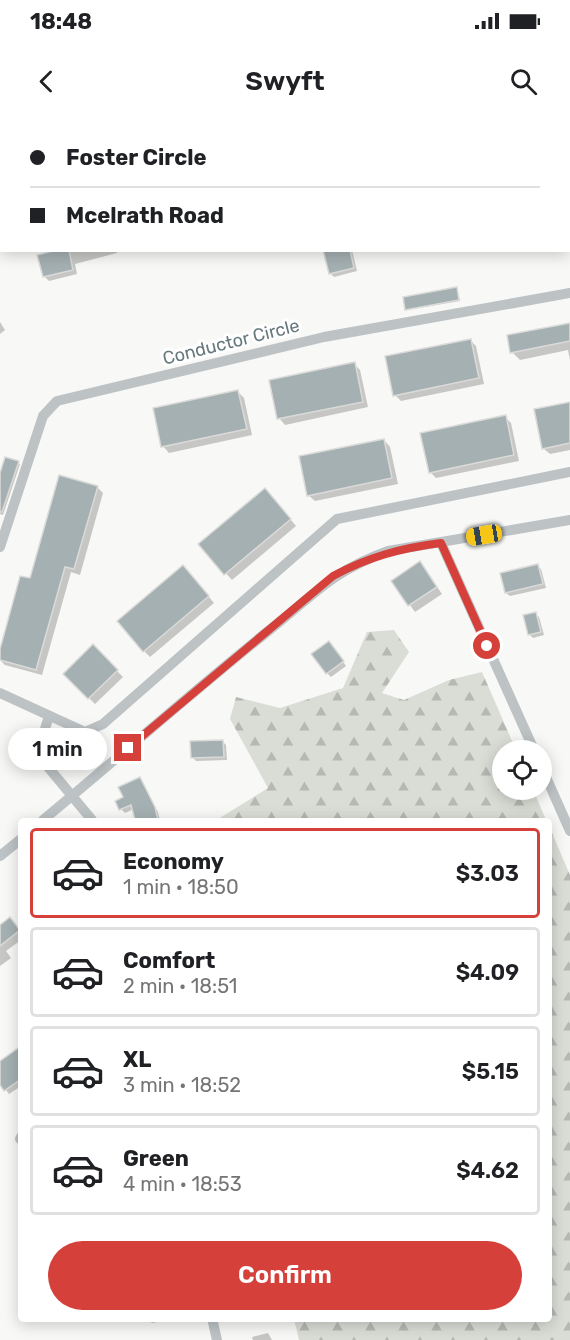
<!DOCTYPE html>
<meta charset="utf-8">
<style>
body{margin:0;font-family:Rubik,sans-serif;background:#f6f6f6;color:#202124;height:100vh;display:flex;flex-direction:column;font-size:22px;white-space:nowrap}
*{box-sizing:border-box;margin:0}
p{font-size:20px;color:#757577}
.icon{flex:none;width:33px;height:33px;fill:none;stroke:currentColor;stroke-width:2;stroke-linecap:round;stroke-linejoin:round}
.map{position:relative;flex:1;overflow:hidden}
.drawer{position:absolute;left:18px;top:698px;width:534px;height:504px;display:flex;flex-direction:column;background:#fff;border-radius:6px;box-shadow:0 3px 15px #0003}
.drawer>*{flex:none}
.banner{position:absolute;left:0px;top:0px;width:570px;height:132px;box-shadow:0 3px 15px #0003;display:grid;align-content:center;height:132px;padding:0 30px;background:#fff}
.tools{position:absolute;left:492px;top:620px;display:grid;gap:12px}
.tools a{display:grid;place-items:center;width:60px;height:60px;border-radius:50%;background:#fff;box-shadow:0 3px 15px #0003;font-size:30px}
.end{position:absolute;width:27px;height:27px;margin:-14px;border:8px solid #d5413a;background:#fff;box-shadow:0 0 0 3px #fff}
.from{border-radius:50%}
.bubble{position:absolute;height:42px;border-radius:21px;background:#fff;box-shadow:0 3px 15px #0003;font-size:20px;font-weight:600;line-height:42px;text-align:center}
.car{position:absolute;width:18px;height:36px;margin:-18px -9px;border-radius:8px;box-shadow:0 0 4px 2px #0007;background:linear-gradient(#f5c518 24%,#345 0 40%,#f5c518 0 76%,#345 0 86%,#f5c518 0)}
.banner b{display:flex;align-items:center;gap:21px;height:57px;font-size:22px}
.banner b+b{border-top:2px solid #e0e0e0}
.banner i{width:15px;height:15px;background:#202124}
ul{padding:10px 0 0;list-style:none}
li{display:flex;align-items:center;gap:18px;height:90px;margin:0 12px 9px;padding:0 18px;border:3px solid #e0e0e0;border-radius:6px}
li div{flex:1}
li b{display:block;font-size:22px}
li em{font-style:normal;font-weight:600}
li.current{border-color:#d5413a}
li>.icon{width:54px;height:54px;stroke-width:1.5}
.primary-button{display:flex;gap:12px;margin-top:auto;padding:12px 30px}
.primary-button a{flex:1;height:69px;border-radius:36px;background:#d5413a;color:#fff;font-size:24px;font-weight:600;line-height:69px;text-align:center}
.status{display:flex;justify-content:space-between;align-items:center;height:42px;padding:0 30px;background:#fff;direction:ltr}
.status svg{height:16px;fill:currentColor}
header{display:flex;justify-content:space-between;align-items:center;height:78px;padding:0 30px;background:#fff;font-size:27px;font-weight:600}
.map>svg:first-child{display:block}
.forest{fill:url(#forest-firs)}
.shadow{fill:#0003}
.building{fill:#a5b0b3;stroke:#dadad9;stroke-width:1.5}
.lines{fill:none;stroke-linecap:round;stroke-linejoin:round}
.street{stroke:#bdc3c5;stroke-width:10}
.route{stroke:#d5413a;stroke-width:8}
.labels{text-anchor:middle;stroke-width:6;stroke-linejoin:round;paint-order:stroke}
.street-label{font-size:18px;fill:#66797f;stroke:#fff}
</style>
<div class="status"><b>18:48</b><svg viewBox="0 0 49 12"><path d="M0 12V9h3v3zM5 12V6h3v6zM10 12V3h3v9zM15 12V0h3v12zM26 1h20v11H26zM47 4h2v5h-2z"/></svg></div>
<header><svg class="icon" aria-label="back" viewBox="0 0 24 24"><path d="M15 5l-7 7 7 7"/></svg>Swyft<svg class="icon" aria-label="search" viewBox="0 0 24 24"><circle cx="10" cy="10" r="6"/><path d="M15 15l6 6"/></svg></header>
<div class="map">
<svg width="570" height="1220" viewBox="0 0 570 1220">
<defs>
<pattern id="forest-firs" width="22" height="20" patternUnits="userSpaceOnUse" patternTransform="scale(1.5)"><rect width="22" height="20" fill="#daddd6"/><path d="M5 1l3.5 6h-7zM16 11l3.5 6h-7z" fill="#b5b8b3"/></pattern>
</defs>
<rect width="100%" height="100%" fill="#f8f8f6"/>
<!-- forest -->
<g class="forest">
<path d="M394,510L409,532L382,573L404,580L449,560L482,552L516,630H502V669H533L546,700H183V698L218,699L268,668L230,599L236,577L280,588L343,568L367,512Z"/>
<path d="M549,706L570,755V1220H299L294,1199L549,1198Z"/>
</g>
<!-- shadow -->
<g class="shadow">
<rect x="157" y="0" width="26" height="2"/>
<path d="M429,0H452L453,2H423Z"/>
<path d="M2,59V74L0,71Z"/>
<path d="M63,130H116L117,133L75,144L77,154L49,161L44,156Z"/>
<path d="M324,130H352L357,151L334,157L330,153Z"/>
<path d="M457,168L460,181L407,190Z"/>
<path d="M0,202L5,210L0,214Z"/>
<path d="M570,204V240L568,230L520,240L512,232Z"/>
<path d="M470,220L476,226L484,264L401,281L395,275Z"/>
<path d="M354,244L360,250L368,287L285,305L279,298Z"/>
<path d="M238,272L244,278L252,315L169,333L163,326Z"/>
<path d="M570,283V330L550,334L543,328Z"/>
<path d="M505,297L511,303L519,341L436,358L430,352Z"/>
<path d="M384,320L390,327L398,364L315,381L308,375Z"/>
<path d="M18,343L20,344L3,395L0,394V357Z"/>
<path d="M97,367L103,373L80,455L71,452L42,555L5,545L0,540V534L31,460Z"/>
<path d="M271,376L296,406L232,460L200,425Z"/>
<path d="M537,446L541,449L546,468L510,476L506,473Z"/>
<path d="M425,449L442,474L415,492L393,461Z"/>
<path d="M189,453L214,483L150,537L144,531Z"/>
<path d="M535,494L539,497L544,515L533,518L529,514Z"/>
<path d="M332,526L346,546L331,557L327,553Z"/>
<path d="M93,527L123,557L95,584L65,554Z"/>
<path d="M222,621L226,625L227,640L196,641L193,638Z"/>
<path d="M139,659L158,692L160,700H137L134,689L125,693L121,689L125,678Z"/>
<path d="M16,805L21,812V820L6,831L11,838L0,846V810Z"/>
<path d="M21,926V966L9,974L0,962V942Z"/>
<path d="M147,1198H174L152,1203Z"/>
<path d="M268,1213L272,1220H253L252,1217Z"/>
</g>
<!-- building -->
<g class="building">
<path d="M57,130H69L73,150L43,157L37,135Z"/>
<path d="M323,130H350L354,148L329,154Z"/>
<path d="M457,167L459,180L405,190L403,177Z"/>
<path d="M570,203V221L510,233L507,215Z"/>
<path d="M471,219L479,258L393,276L385,236Z"/>
<path d="M355,242L363,282L277,299L269,260Z"/>
<path d="M238,270L247,309L161,327L153,288Z"/>
<path d="M570,282V323L542,329L534,289Z"/>
<path d="M506,295L514,335L429,353L420,313Z"/>
<path d="M384,319L392,358L307,376L299,336Z"/>
<path d="M5,337L19,341L2,392H0V353Z"/>
<path d="M59,355L98,366L74,449L65,447L36,550L0,540V529L20,456L30,458Z"/>
<path d="M265,368L291,399L224,455L198,424Z"/>
<path d="M420,441L437,467L408,486L391,461Z"/>
<path d="M538,444L543,464L505,473L500,453Z"/>
<path d="M183,445L209,476L143,532L117,501Z"/>
<path d="M536,492L541,512L528,515L523,495Z"/>
<path d="M329,521L344,541L326,554L311,534Z"/>
<path d="M93,524L118,550L88,579L63,554Z"/>
<path d="M223,620L224,637L191,638L190,621Z"/>
<path d="M140,657L155,687L158,700H135L131,685L119,690L115,681L123,677L118,667Z"/>
<path d="M10,797L20,810L0,826V805Z"/>
<path d="M21,926V959L4,971L0,965V941Z"/>
</g>
<g class="lines">
<!-- street -->
<g class="street">
<path d="M304,2L309,0"/>
<path d="M0,112H2"/>
<path d="M441,423L534,630"/>
<path d="M0,427L43,296L57,281L324,217L570,173"/>
<path d="M0,573L85,612L103,604L337,399L570,352"/>
<path d="M49,596L40,625L43,641L92,700"/>
<path d="M542,648L570,711"/>
<path d="M43,700C118,638 191,573 267,512C313,476 330,452 388,431L570,400"/>
<path d="M0,736L21,719"/>
<path d="M20,1019L21,1017"/>
<path d="M212,1198L217,1220"/>
</g>
</g>
<g class="lines">
<!-- route -->
<path class="route" d="M128,628L333,456C368,437 401,428 441,423L487,526"/>
</g>
<g class="labels">
<!-- street labels -->
<g class="street-label">
<text transform="translate(231 222) rotate(-14)" y="6">Conductor Circle</text>
</g>
</g>
</svg>
<div class="tools">
<a><svg class="icon" aria-label="locate" viewBox="0 0 24 24"><circle cx="12" cy="12" r="6"/><path d="M12 2v4M12 18v4M2 12h4M18 12h4"/></svg></a>
</div>
<i class="end from" style="left:487px;top:526px"></i>
<i class="end" style="left:128px;top:628px"></i>
<div class="bubble" style="left:8px;top:608px;width:99px">1 min</div>
<i class="car" style="left:484px;top:415px;rotate:260deg"></i>
<div class="banner">
<b><i class="from"></i>Foster Circle</b>
<b><i></i>Mcelrath Road</b>
</div>
<section class="drawer">
<ul>
<li class="current"><svg class="icon" aria-label="car" viewBox="0 0 24 24"><path d="M5 17H2v-5l4-1 3-4h7l3 4 3 1v5h-3M9 17h6M6 11h13"/><circle cx="7" cy="17" r="2"/><circle cx="17" cy="17" r="2"/></svg><div><b>Economy</b><p>1 min · 18:50</p></div><em>$3.03</em></li>
<li><svg class="icon" aria-label="car" viewBox="0 0 24 24"><path d="M5 17H2v-5l4-1 3-4h7l3 4 3 1v5h-3M9 17h6M6 11h13"/><circle cx="7" cy="17" r="2"/><circle cx="17" cy="17" r="2"/></svg><div><b>Comfort</b><p>2 min · 18:51</p></div><em>$4.09</em></li>
<li><svg class="icon" aria-label="car" viewBox="0 0 24 24"><path d="M5 17H2v-5l4-1 3-4h7l3 4 3 1v5h-3M9 17h6M6 11h13"/><circle cx="7" cy="17" r="2"/><circle cx="17" cy="17" r="2"/></svg><div><b>XL</b><p>3 min · 18:52</p></div><em>$5.15</em></li>
<li><svg class="icon" aria-label="car" viewBox="0 0 24 24"><path d="M5 17H2v-5l4-1 3-4h7l3 4 3 1v5h-3M9 17h6M6 11h13"/><circle cx="7" cy="17" r="2"/><circle cx="17" cy="17" r="2"/></svg><div><b>Green</b><p>4 min · 18:53</p></div><em>$4.62</em></li>
</ul>
<div class="primary-button"><a>Confirm</a></div>
</section>
</div>
